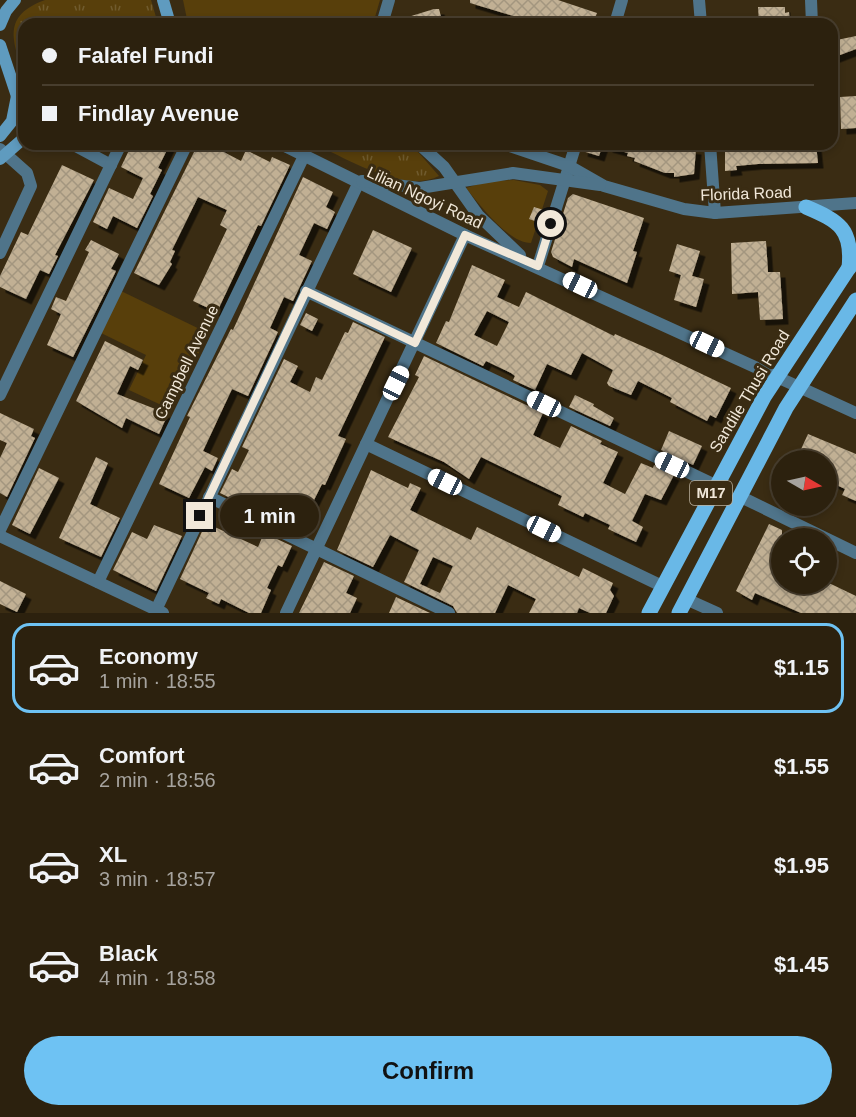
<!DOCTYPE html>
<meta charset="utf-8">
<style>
body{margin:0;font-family:Helvetica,sans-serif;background:#342917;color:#f1f3f6;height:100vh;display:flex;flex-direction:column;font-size:22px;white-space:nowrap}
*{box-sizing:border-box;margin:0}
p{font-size:20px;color:#a6a39e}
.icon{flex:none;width:33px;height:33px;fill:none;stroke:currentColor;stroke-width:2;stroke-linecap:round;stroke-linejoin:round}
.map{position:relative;height:613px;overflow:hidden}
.side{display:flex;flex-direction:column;background:#2c210e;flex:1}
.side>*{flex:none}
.banner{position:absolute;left:18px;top:18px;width:820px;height:132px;border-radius:18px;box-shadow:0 3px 9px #0003,0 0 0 2px #483e2e;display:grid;align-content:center;height:132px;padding:0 24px;background:#2c210e}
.needle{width:39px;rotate:99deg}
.buttons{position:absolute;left:771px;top:450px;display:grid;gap:12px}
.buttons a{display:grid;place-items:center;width:66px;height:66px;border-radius:50%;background:#2c210e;box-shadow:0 3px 9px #0003,0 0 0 2px #483e2e;font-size:30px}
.end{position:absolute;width:27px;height:27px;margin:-14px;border:8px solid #f1e8d9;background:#111;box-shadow:0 0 0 3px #111}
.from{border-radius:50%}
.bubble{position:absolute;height:42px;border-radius:21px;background:#2c210e;box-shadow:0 3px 9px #0003,0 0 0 2px #483e2e;font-size:20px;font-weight:700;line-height:42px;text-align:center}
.car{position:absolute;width:18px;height:36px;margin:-18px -9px;border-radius:8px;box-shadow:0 0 4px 2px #0007;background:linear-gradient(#fff 24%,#345 0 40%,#fff 0 76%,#345 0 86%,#fff 0)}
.banner b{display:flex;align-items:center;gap:21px;height:57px;font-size:22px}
.banner b+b{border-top:2px solid #483e2e}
.banner i{width:15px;height:15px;background:#f1f3f6}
ul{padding:10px 0 0;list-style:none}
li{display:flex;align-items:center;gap:18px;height:90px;margin:0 12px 9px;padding:0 12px;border:3px solid transparent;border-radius:18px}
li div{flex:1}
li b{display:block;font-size:22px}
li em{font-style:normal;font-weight:700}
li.on{border-color:#6ec2f3}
li>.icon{width:54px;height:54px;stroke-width:1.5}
.action{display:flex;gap:12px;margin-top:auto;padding:12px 24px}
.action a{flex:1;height:69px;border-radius:36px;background:#6ec2f3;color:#111;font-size:24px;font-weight:700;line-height:69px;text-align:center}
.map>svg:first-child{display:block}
.grass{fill:url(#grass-tufts)}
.park{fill:#583f0b}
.building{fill:url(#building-cross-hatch);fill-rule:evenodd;filter:url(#shadow)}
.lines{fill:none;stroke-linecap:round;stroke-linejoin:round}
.minor{stroke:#4f748a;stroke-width:12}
.tertiary{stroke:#4f748a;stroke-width:12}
.secondary{stroke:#5f9bbf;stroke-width:12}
.primary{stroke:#69b8e7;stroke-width:15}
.route{stroke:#f1e8d9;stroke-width:8}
.labels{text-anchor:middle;stroke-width:6;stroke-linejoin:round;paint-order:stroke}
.shield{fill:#3a2c13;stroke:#bab09e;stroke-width:1.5}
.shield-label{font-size:15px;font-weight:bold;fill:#f1e8d9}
.street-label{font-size:16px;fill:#f1e8d9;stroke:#3a2c13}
</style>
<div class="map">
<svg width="856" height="613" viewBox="0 0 856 613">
<defs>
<pattern id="grass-tufts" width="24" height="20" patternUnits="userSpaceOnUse" patternTransform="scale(1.5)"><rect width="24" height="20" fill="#583f0b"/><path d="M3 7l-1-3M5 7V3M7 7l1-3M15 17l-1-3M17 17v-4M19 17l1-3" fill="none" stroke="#705b2e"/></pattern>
<pattern id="building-cross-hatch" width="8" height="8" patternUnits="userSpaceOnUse" patternTransform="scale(1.5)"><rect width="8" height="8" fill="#c1b094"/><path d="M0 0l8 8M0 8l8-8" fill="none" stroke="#a3967f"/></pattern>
<filter id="shadow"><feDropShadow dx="5.5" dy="5.5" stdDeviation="0" flood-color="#0009"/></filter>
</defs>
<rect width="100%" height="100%" fill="#3a2c13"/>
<!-- grass -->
<g class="grass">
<path d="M45,0H151L158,24H24V76C13,41 1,16 45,0Z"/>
<path d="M315,144H406L419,153L439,176C404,194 347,159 315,144Z"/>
</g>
<!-- park -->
<g class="park">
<path d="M183,0H380L373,24H188Z"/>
<path d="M514,180L540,185L548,191L531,243C508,243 480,205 466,188L488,181Z"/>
<path d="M121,291L208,333L172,410L129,390L146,355L101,333Z"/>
</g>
<!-- building -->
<g class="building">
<path d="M470,0H558L597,13L593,24H540L470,3Z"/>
<path d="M758,7H785V13L789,12L790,24H759Z"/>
<path d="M434,9H439L443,24H395V21Z"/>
<path d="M856,36V49L832,58V41Z"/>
<path d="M856,96V128L841,129L840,97Z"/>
<path d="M132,144H170L158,168L162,170L150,194L153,196L137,228L113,216L107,229L93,222L109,188L133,199L143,178L121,167Z"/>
<path d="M198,144H222L220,150L241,161L246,150L270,162L272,157L290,165L261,226L258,225L217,312L193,301L227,229L220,225L227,210L198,197L172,250L175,251L170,262L172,264L159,285L134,273Z"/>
<path d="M584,144H603L599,156L582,151Z"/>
<path d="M607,144H687V148L696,149L694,174L674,177V173H665L634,161L635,158L627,156L628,153L607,147Z"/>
<path d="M725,144H816L818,163L758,164L736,166L737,170L725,171Z"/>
<path d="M62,165L94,180L55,255L58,256L49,274L40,270L26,299L0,287V276L21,232L28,235Z"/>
<path d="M303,177L333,192L326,207L335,212L327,229L314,223L299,255L312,261L293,301L284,297L270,328L278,332L248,396L232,389L203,451L218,458L212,471L205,467L189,498L159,484L190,417L187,416L231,329L233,330Z"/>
<path d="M573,194L644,218L633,251L637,252L627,283L574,259L572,267L553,257L551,252L568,198Z"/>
<path d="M534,207L547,211L543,224L529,219Z"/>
<path d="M373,230L412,248L391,292L353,274Z"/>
<path d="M91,240L119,254L111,269L116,271L73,357L47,345L61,314L51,309L56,297L66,301L89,252L85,250Z"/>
<path d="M766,241L768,272H780L783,319L760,320L758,292L732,294L731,243Z"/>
<path d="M677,244L700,251L692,276L704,279L696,307L674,300L681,275L669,271Z"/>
<path d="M472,265L505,280L497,297L519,307L526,292L614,336L615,334L660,354L731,388L716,418L710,415L707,421L670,402L672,398L638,381L631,395L609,386L607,383L613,370L582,353L571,375L547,364L535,390L513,380L515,376L511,373L486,361L483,366L436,343L446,321L449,322ZM487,311L509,322L497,346L474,335Z"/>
<path d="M306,313L318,319L312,331L300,325Z"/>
<path d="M353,322L385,337L338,436L346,439L325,485L322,484L307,514L282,501L274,519L220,493L232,469L238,472L249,450L242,447L284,359L298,366L290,382L310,392L316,377L322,380L345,332L348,333Z"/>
<path d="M105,341L143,360L138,370L130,366L117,394L168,414L159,434L126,418L122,428L76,401Z"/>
<path d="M424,356L543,413L533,435L560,448L571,426L602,441L600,444L618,452L603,483L625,494L641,463L653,468L654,465L674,475L661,500L645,494L632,521L643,527L636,542L608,529L610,525L585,513L583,517L558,505L562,496L481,457L469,479L444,462L388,437L419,377L415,375Z"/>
<path d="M575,395L594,404L593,406L614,418L610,426L569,407Z"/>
<path d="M0,413L34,429L31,436L35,438L7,497L0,493V458L7,443L0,440Z"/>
<path d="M669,431L702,446L693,465L661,450Z"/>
<path d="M808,434L856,454V501L842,495L845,489L826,480V460H796Z"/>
<path d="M96,457L108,463L90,504L120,518L101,557L59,538Z"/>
<path d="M39,468L59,478L30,534L12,525Z"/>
<path d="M371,470L408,488L410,483L421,488L410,510L471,540L477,527L579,577L583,568L613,583L610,590L614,596L606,613H590L579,608L577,613H529L536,599L508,585L495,613H457L453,606L404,582L419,550L390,535L373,567L337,550ZM433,557L453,566L440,593L420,584Z"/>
<path d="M206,523L258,547L264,533L292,546L282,567L278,565L267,588L271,590L261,613H249L221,599L219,604L206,598L209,593L180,579Z"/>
<path d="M769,524L782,530V584H831L856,596V613H801L755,593L752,600L736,591Z"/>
<path d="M154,525L182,536L156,591L113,570L132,532L147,539Z"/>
<path d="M324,562L354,576L346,593L357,598L350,613H299Z"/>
<path d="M0,581L26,594L17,612L0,604Z"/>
<path d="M396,597L430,613H389Z"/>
</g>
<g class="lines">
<!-- minor -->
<g class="minor">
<path d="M699,0L701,24"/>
<path d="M811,0L812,24"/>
<path d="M382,24L389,0"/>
<path d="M615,24L622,0"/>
<path d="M72,144L111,165"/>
<path d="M710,144L715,213"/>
<path d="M0,149L27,173L31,186L0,253"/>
<path d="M538,266L576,144"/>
<path d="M306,291L715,485"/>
<path d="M0,395L121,144"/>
<path d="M366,444L662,586"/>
<path d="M739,496L856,553"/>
<path d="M209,497L449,613"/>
<path d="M0,530L187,144"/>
<path d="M98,582L304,156"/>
<path d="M686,599L717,613"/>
<path d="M156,610L358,184"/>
<path d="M286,613L465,235"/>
</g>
<!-- tertiary -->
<g class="tertiary">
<path d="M281,144L465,235L856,413"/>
<path d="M419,144L444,167L478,215L520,255"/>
<path d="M504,144L569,166L604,186L684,209L715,213L856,203"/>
<path d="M362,181L420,188L513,173L600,185"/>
<path d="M0,536L163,613"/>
</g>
<!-- secondary -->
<g class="secondary">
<path d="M163,0L170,24"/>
<path d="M0,25L6,11L15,0"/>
<path d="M0,45L17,96L24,105"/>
<path d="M0,136L12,121L17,96"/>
<path d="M0,159L24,138"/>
</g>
<!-- primary -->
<g class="primary">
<path d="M806,207C839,221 853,229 849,268"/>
<path d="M649,613L764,397L856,257"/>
<path d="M679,613L786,408L856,300"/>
</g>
</g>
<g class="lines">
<!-- route -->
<path class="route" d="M200,516L306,291L415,343L465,235L538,266L551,224"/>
</g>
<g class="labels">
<!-- shield labels -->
<rect class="shield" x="690" y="481" width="42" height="24" rx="4.5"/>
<g class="shield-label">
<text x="711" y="498">M17</text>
</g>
<!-- street labels -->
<g class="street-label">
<text transform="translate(746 193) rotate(-2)" y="6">Florida Road</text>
<text transform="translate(425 197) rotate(25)" y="6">Lilian Ngoyi Road</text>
<text transform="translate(186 362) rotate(-64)" y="6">Campbell Avenue</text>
<text transform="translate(749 391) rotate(-59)" y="6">Sandile Thusi Road</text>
</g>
</g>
</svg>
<div class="buttons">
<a><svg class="needle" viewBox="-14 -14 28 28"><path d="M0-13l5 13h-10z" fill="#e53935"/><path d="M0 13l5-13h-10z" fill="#a6a39e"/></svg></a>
<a><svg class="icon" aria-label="locate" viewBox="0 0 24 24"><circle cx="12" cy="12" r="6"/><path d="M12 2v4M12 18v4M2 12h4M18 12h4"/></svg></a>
</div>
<i class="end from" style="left:551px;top:224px"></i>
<i class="end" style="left:200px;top:516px"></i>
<div class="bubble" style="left:220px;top:495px;width:99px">1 min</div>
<i class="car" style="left:580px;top:285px;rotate:295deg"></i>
<i class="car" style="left:707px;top:344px;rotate:115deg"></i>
<i class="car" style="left:396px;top:383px;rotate:26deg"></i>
<i class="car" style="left:544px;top:404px;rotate:296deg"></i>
<i class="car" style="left:672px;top:465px;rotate:295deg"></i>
<i class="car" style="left:445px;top:482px;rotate:296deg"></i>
<i class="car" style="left:544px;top:529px;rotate:116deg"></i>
<div class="banner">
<b><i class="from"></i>Falafel Fundi</b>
<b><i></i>Findlay Avenue</b>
</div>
</div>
<section class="side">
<ul>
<li class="on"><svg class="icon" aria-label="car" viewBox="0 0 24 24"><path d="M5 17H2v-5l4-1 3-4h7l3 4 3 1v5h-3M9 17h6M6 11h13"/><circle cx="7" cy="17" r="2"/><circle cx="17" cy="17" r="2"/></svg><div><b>Economy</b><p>1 min · 18:55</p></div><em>$1.15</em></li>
<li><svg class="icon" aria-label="car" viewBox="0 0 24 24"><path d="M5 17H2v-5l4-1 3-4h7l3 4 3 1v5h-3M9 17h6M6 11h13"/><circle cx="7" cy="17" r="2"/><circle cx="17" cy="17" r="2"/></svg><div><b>Comfort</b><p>2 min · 18:56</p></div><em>$1.55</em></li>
<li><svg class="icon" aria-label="car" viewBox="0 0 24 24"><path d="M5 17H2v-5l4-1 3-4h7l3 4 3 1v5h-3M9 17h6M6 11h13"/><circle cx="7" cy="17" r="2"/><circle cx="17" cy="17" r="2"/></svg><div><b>XL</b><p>3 min · 18:57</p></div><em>$1.95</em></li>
<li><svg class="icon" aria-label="car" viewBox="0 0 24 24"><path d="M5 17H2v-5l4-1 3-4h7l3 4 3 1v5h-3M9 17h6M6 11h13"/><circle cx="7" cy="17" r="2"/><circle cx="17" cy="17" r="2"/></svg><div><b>Black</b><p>4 min · 18:58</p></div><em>$1.45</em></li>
</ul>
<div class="action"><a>Confirm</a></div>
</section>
